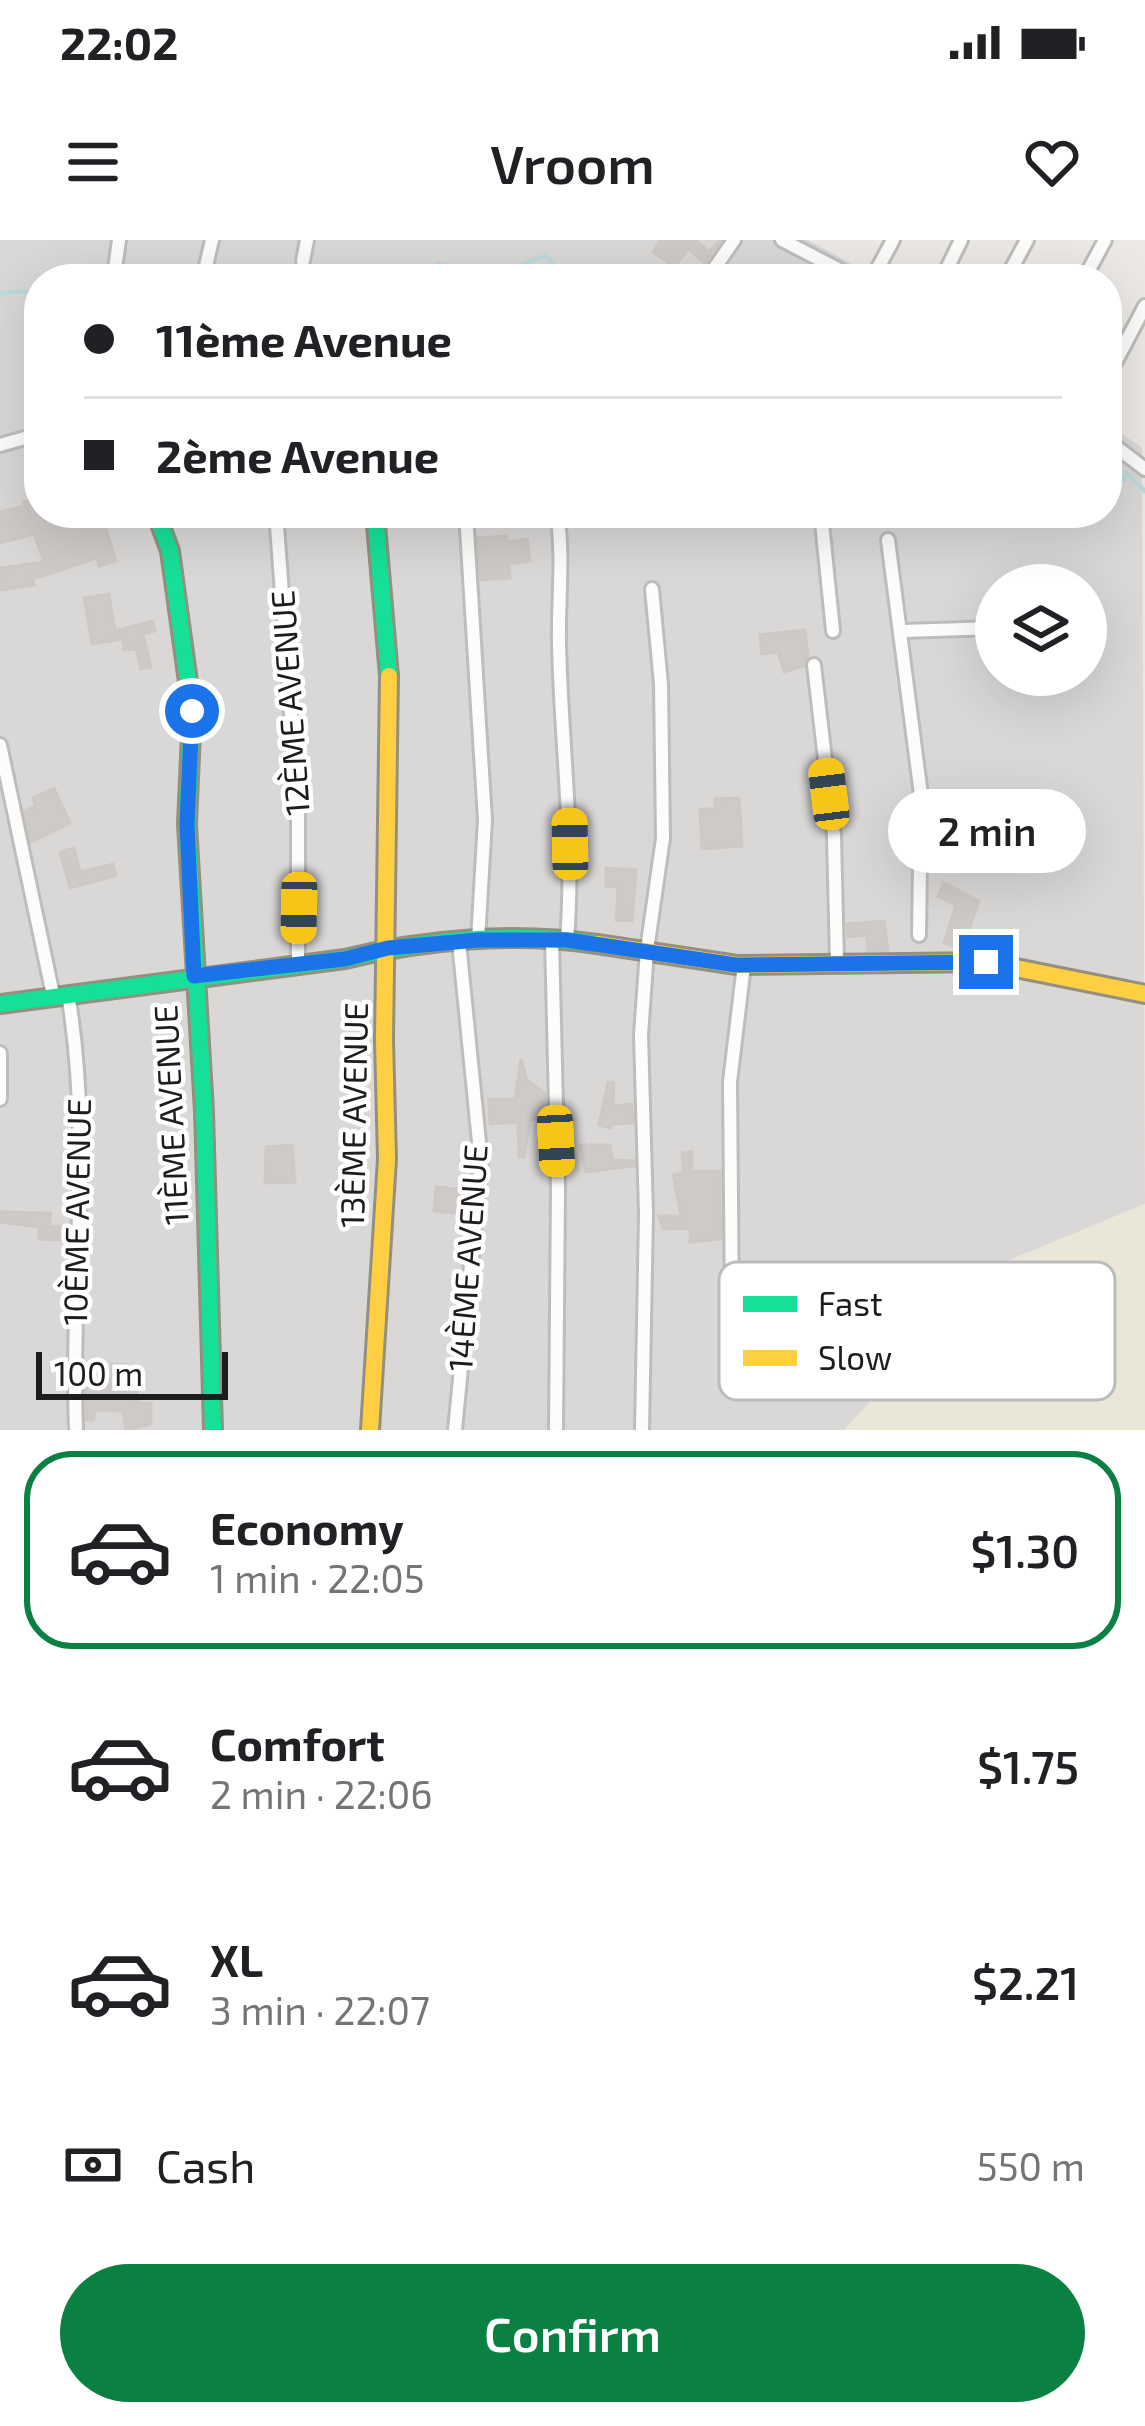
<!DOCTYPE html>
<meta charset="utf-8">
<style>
body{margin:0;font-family:"Exo 2",sans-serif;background:#f2f2f2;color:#202124;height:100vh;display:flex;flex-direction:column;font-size:45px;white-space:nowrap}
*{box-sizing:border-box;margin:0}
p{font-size:39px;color:#757577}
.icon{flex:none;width:66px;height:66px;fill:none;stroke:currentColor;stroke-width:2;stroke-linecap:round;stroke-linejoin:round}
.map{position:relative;height:1190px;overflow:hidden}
.drawer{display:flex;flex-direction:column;background:#fff;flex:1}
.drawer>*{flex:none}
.guide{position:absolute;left:24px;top:24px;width:1098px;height:264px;border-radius:48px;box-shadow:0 12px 48px #0002;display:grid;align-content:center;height:264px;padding:0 60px;background:#fff}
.tools{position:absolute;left:975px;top:324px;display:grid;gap:24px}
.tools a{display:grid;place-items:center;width:132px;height:132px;border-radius:50%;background:#fff;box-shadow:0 12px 48px #0002;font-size:60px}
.scale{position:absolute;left:36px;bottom:30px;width:192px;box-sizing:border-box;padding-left:12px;border:6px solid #1d1d1d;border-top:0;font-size:33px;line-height:42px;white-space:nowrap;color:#1d1d1d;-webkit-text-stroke:9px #fff;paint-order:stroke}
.end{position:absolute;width:54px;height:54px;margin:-27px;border:15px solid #1a73e8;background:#fff;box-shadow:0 0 0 6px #fff}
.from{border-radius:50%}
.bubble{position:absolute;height:84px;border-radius:42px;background:#fff;box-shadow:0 12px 48px #0002;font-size:39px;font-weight:600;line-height:84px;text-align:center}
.car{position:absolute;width:36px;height:72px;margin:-36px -18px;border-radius:15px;box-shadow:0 0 9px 3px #0007;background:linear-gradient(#f5c518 24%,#345 0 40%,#f5c518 0 76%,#345 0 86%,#f5c518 0)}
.guide b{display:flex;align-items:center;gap:42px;height:114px;font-size:45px}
.guide b+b{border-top:3px solid #e0e0e0}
.guide i{width:30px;height:30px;background:#202124}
ul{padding:21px 0 0;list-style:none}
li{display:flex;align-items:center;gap:36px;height:198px;margin:0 24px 18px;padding:0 36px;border:6px solid transparent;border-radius:48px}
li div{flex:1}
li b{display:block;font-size:45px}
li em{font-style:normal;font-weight:600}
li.current{border-color:#0b8043}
li>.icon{width:108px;height:108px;stroke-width:1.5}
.pay{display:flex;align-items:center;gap:30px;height:132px;padding:0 60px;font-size:45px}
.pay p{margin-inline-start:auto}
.primary-button{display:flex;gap:24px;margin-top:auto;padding:24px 60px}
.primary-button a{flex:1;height:138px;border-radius:72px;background:#0b8043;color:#fff;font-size:48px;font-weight:600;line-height:138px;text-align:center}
.status{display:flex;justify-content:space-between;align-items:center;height:84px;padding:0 60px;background:#fff;direction:ltr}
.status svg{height:33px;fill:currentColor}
header{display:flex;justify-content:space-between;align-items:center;height:156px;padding:0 60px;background:#fff;font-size:54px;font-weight:600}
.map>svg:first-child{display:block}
.residential{fill:#dad8d7;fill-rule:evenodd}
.farmland{fill:#eae7d9}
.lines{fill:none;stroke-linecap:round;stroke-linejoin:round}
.stream{stroke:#bcdada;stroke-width:4.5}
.building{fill:#cecac8;stroke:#cec9c7;stroke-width:3}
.street-casing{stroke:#bebdbc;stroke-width:18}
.fast-casing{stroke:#93907f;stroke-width:22}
.slow-casing{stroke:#93907f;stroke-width:22}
.street{stroke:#fcfcfb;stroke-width:12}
.fast{stroke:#16e098;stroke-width:16}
.slow{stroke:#ffcf43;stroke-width:16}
.route{stroke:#1a73e8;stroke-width:15}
.labels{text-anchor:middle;stroke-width:9;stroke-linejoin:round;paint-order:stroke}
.street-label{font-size:33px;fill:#1d1d1d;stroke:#fff}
.key{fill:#fff;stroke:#bbb;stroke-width:3}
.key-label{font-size:33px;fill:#1d1d1d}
</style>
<div class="status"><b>22:02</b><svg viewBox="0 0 49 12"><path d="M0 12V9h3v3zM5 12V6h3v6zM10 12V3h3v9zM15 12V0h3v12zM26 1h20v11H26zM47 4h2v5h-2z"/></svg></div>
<header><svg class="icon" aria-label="menu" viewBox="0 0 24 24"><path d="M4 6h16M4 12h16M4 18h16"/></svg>Vroom<svg class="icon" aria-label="heart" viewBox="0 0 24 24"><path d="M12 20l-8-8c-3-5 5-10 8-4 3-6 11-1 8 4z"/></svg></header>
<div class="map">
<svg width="1145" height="1190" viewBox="0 0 1145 1190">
<rect width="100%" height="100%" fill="#ebe8e5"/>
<!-- residential -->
<path class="residential" d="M0,0H808L880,39H39V273H1107V183L1142,208L1145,964L998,1025L844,1190H0ZM996,345H1086V435H996Z"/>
<!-- farmland -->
<path class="farmland" d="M1145,964V1190H844L998,1025Z"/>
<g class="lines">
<!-- stream -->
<g class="stream">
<path d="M799,0L871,39"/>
<path d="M413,39L438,24L493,35L545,16L569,39"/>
<path d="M0,53L24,51L39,57"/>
<path d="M1107,190L1145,221"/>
<path d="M1107,245L1123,240L1126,233L1145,251"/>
<path d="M883,273L892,284L938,273"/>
</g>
</g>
<!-- building -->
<g class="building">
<path d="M661,0H695L709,12L721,0L705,23L688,9L674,27L653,12Z"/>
<path d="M39,240V273H82L88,291L105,286L116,321L99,326L97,318L33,339L34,345L0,350V328L44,322L34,294L0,303V272L25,266L23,262L31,260L27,244Z"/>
<path d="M507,296V302L527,299L530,321L509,324L510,338L481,340L478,298Z"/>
<path d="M109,354L115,391L153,381L155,391L143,394L151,427L141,429L136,409L124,410L123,399L92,404L84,358Z"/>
<path d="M805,390L808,416L804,426L784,432L778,412L762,414L760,395Z"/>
<path d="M54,548L70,583L31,602L25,571L35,566L33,558Z"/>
<path d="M739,558L742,606L702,609L700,569H715V559Z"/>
<path d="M74,608L80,632L113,624L116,636L70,648L60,612Z"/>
<path d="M606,628L636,630L632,681L616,680L618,647L606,646Z"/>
<path d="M944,643L979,661L962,709L944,703L956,665L938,656Z"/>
<path d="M884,681L888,710L868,711L867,695L848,697L847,684Z"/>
<path d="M521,819L527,840L545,853L546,878L530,880L524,917H519L518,882L490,884L489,859H515Z"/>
<path d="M608,842L614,843L613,866L632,864L633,883L611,884V888L599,885Z"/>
<path d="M292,905L295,942L265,943L266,907Z"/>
<path d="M580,905H610L612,920L634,921V926L586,932Z"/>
<path d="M692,912V931H720L721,999L690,1002V988L663,989L659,976H681L673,935L684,933L682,913Z"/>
<path d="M436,947L468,950L465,974L434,971Z"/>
<path d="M1,972L51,973L49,986L64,987L63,1000L39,999V987L1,982Z"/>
<path d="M112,1124L127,1125L126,1135H136L137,1163H151V1184L126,1190L123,1171L94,1170V1180H86L85,1135L111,1136Z"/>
</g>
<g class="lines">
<defs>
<g id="street">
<path d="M782,0L857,39"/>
<path d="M303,21L307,0"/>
<path d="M206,26L212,0"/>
<path d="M115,29L119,0"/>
<path d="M707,39L734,0"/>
<path d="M825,39L848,34"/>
<path d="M872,39L893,0"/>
<path d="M942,39L961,0"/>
<path d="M1006,39L1027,0"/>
<path d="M1084,39L1105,0"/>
<path d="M1107,138L1145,66"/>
<path d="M1107,200L1145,229"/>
<path d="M0,205L39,194"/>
<path d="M276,273L298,568V726"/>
<path d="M466,273L485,580L478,700"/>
<path d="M557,273C564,317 558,359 559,403C561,503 575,600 567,700"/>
<path d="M821,273L833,391"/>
<path d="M888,300L921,555L919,695"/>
<path d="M903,391L996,388"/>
<path d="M814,425L834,596L837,722"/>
<path d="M0,505L53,755"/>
<path d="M552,700L558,949L556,1190"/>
<path d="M68,754C93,903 70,1041 76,1190"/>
<path d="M0,813V859"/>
<path d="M727,1109L732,1074L730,842L744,725"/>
<path d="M455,1190L481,922L459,702"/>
<path d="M642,1190L646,974L641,795L647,710L663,598L661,444L652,349"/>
</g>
<g id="fast">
<path d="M156,273L170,311L192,471L187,584L204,871L213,1190"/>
<path d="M375,273L389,436"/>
<path d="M0,764L345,719C425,699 515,692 597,704"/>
</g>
<g id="slow">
<path d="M597,704L737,725L986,722L1145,754"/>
<path d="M370,1190L387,919L384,800L389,436"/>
</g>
</defs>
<!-- street casing -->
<use href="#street" class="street-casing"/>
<!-- fast casing -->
<use href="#fast" class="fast-casing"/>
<!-- slow casing -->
<use href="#slow" class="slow-casing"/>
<!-- street -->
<use href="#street" class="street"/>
<!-- fast -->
<use href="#fast" class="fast"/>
<!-- slow -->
<use href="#slow" class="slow"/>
</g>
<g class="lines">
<!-- route -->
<path class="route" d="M192,471L187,584L194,736L345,719L388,708L478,700H567L736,725L986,722"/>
</g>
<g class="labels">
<!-- street labels -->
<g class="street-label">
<text transform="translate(290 463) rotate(-94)" y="12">12ÈME AVENUE</text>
<text transform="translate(171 875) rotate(-93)" y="12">11ÈME AVENUE</text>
<text transform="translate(354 875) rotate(-89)" y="12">13ÈME AVENUE</text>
<text transform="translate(77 972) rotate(-89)" y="12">10ÈME AVENUE</text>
<text transform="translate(468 1018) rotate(-86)" y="12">14ÈME AVENUE</text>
</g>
</g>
<!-- legend -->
<rect x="719" y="1022" width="396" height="138" rx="18" class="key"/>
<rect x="743" y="1056" width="54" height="16" fill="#16e098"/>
<rect x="743" y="1110" width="54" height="16" fill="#ffcf43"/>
<g class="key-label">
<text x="818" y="1076">Fast</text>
<text x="818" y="1130">Slow</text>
</g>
</svg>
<div class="tools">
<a><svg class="icon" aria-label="layers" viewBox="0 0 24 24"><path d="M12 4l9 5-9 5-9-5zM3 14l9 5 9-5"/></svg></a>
</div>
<div class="scale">100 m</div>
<i class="end from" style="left:192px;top:471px"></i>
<i class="end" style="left:986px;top:722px"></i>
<div class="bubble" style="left:888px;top:549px;width:198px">2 min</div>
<i class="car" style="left:829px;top:554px;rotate:353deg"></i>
<i class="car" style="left:570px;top:604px;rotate:359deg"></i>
<i class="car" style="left:299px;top:668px;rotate:181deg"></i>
<i class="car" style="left:556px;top:901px;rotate:177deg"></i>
<div class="guide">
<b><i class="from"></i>11ème Avenue</b>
<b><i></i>2ème Avenue</b>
</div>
</div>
<section class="drawer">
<ul>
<li class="current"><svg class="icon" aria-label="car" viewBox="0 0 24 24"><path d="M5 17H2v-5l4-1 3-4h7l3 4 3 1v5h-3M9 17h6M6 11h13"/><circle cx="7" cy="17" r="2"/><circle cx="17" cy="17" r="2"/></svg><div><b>Economy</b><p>1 min · 22:05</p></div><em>$1.30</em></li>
<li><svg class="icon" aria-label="car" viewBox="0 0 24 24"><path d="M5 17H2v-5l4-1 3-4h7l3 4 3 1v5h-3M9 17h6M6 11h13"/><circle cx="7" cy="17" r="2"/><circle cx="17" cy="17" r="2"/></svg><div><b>Comfort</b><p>2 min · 22:06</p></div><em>$1.75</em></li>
<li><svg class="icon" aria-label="car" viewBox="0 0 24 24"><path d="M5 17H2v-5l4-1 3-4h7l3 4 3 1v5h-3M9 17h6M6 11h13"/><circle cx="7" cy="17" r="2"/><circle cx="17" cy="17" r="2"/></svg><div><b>XL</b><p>3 min · 22:07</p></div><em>$2.21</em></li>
</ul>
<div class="pay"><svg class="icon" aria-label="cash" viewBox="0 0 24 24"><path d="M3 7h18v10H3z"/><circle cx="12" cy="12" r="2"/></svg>Cash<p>550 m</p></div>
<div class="primary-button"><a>Confirm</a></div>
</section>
